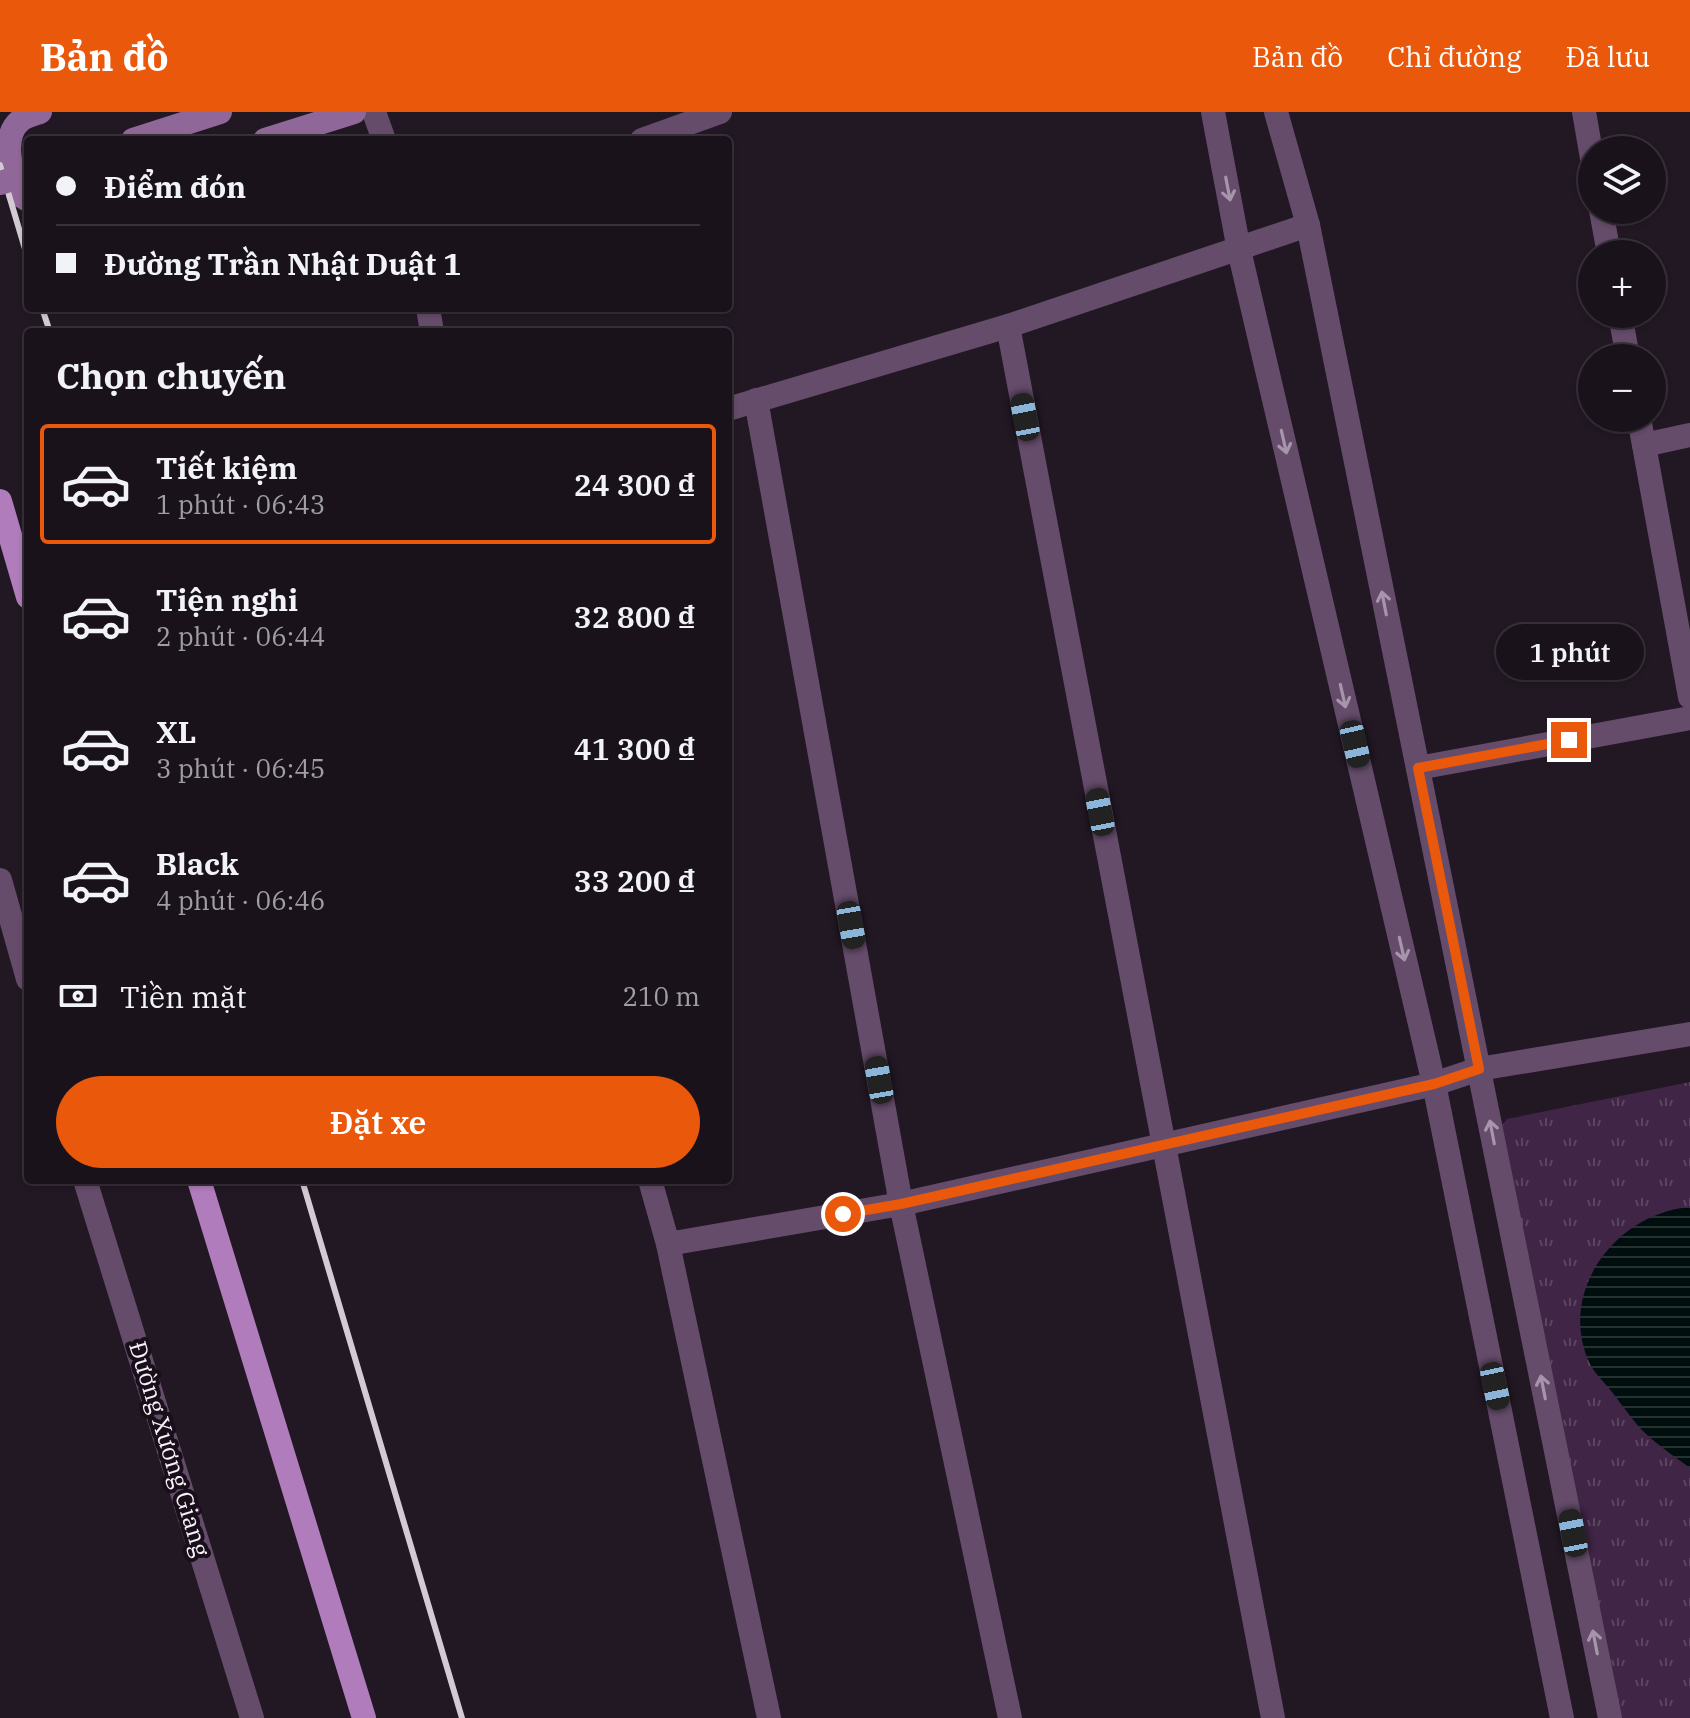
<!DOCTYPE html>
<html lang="vi">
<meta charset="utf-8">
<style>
body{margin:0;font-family:"IBM Plex Serif",serif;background:#272028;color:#f1f3f6;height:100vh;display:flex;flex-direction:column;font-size:30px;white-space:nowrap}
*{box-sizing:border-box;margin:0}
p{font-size:26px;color:#9f9ea3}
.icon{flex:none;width:44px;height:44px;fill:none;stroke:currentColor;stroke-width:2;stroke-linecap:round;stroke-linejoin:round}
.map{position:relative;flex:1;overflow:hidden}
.details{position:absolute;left:24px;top:216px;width:708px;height:856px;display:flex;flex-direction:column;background:#1a121b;border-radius:8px;box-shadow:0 2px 6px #0004,0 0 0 2px #38323a}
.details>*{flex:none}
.banner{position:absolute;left:24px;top:24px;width:708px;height:176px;border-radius:8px;box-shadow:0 2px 6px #0004,0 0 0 2px #38323a;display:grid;align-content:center;height:176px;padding:0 32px;background:#1a121b}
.buttons{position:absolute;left:1578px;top:24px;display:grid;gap:16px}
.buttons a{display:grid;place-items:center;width:88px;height:88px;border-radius:50%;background:#1a121b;box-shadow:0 2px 6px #0004,0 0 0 2px #38323a;font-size:40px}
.end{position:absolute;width:36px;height:36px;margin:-18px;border:10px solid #ea580c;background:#fff;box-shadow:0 0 0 4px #fff}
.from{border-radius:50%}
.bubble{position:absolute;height:56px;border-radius:28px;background:#1a121b;box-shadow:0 2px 6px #0004,0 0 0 2px #38323a;font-size:26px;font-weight:600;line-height:56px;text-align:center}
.car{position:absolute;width:24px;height:48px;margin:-24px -12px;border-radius:10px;box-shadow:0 0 6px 2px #0007;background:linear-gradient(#222 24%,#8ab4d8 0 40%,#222 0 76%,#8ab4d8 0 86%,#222 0)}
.banner b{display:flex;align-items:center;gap:28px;height:76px;font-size:30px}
.banner b+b{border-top:2px solid #38323a}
.banner i{width:20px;height:20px;background:#f1f3f6}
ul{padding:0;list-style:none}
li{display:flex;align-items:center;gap:24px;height:120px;margin:0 16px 12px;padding:0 16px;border:4px solid transparent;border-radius:8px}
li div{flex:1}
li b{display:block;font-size:30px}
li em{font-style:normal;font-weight:600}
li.selected{border-color:#ea580c}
li>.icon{width:72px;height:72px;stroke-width:1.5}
h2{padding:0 32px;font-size:36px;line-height:96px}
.pay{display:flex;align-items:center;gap:20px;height:88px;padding:0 32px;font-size:30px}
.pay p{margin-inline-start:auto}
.action{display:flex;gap:16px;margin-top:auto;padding:16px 32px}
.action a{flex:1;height:92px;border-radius:48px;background:#ea580c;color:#fff;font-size:32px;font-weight:600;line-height:92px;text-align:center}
header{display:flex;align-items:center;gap:48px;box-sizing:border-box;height:112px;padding:0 40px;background:#ea580c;color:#fff}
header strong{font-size:38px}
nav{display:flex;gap:44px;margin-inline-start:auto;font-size:28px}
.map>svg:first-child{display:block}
.park{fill:url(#park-tufts)}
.water{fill:url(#water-rules)}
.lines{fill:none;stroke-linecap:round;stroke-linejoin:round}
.street{stroke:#654c6b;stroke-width:24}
.secondary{stroke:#8f6798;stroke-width:24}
.primary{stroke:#b07cbb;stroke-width:24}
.rail{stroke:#d3cbd4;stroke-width:6}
.secondary-bridge{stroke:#8f6798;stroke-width:24}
.oneway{stroke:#a796ab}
.route{stroke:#ea580c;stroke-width:10}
.labels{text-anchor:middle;stroke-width:8;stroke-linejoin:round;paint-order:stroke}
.street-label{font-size:24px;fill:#f8f1f9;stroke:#190f1b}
</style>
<header>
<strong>Bản đồ</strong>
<nav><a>Bản đồ</a><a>Chỉ đường</a><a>Đã lưu</a></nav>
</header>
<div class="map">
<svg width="1690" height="1606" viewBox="0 0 1690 1606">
<defs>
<pattern id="park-tufts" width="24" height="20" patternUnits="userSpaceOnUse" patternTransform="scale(2)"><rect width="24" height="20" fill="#402546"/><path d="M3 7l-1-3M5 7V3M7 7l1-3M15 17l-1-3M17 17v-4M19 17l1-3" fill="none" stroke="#5c4561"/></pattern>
<pattern id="water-rules" width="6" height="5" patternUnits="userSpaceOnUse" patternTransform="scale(2)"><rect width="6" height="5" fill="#000e0e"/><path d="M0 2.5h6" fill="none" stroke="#263232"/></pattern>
</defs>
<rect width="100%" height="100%" fill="#221824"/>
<!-- park -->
<path class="park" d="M1690,970V1606H1599L1485,1036L1507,1007Z"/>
<!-- water -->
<path class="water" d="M1690,1095V1356C1674,1344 1656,1332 1642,1318C1629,1304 1619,1288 1607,1274C1601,1267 1593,1259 1589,1250C1557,1178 1617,1101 1690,1095Z"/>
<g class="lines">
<!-- street -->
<g class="street">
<path d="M374,0L384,28"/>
<path d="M1213,0L1239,138L1434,972L1562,1606"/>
<path d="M1276,0L1308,113L1610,1606"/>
<path d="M1584,0L1592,46"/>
<path d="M642,28L720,0"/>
<path d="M1601,98L1609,142"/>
<path d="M428,196L432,220"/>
<path d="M1620,202L1628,246"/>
<path d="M1008,214L1273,1606"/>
<path d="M756,288L901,1092L1010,1606"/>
<path d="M728,297L1008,214L1308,113"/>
<path d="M1639,306L1690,585"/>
<path d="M1644,333L1690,323"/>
<path d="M1418,656L1690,606"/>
<path d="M0,768L28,867"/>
<path d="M85,1068L252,1606"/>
<path d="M650,1068L668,1132L769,1606"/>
<path d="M668,1132L901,1092L1434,972L1479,957L1690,922"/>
</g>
<!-- secondary -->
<g class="secondary">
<path d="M133,28L220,0"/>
<path d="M265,28L354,0"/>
<path d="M28,88L18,82C12,60 0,24 21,8C26,4 34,2 40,0"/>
</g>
<!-- primary -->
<g class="primary">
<path d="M0,389L28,485"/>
<path d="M199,1068L364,1606"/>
</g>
<!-- rail -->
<g class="rail">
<path d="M0,53L28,147"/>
<path d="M42,196L50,220"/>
<path d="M302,1068L462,1606"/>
</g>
<!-- secondary-bridge -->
<path class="secondary-bridge" d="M0,71L28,62"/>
</g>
<!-- one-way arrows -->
<defs><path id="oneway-shaft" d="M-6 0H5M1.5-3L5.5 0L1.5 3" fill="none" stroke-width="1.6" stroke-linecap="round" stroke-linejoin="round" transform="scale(2)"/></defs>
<g class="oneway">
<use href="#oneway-shaft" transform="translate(1228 77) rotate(79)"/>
<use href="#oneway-shaft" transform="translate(1284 330) rotate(77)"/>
<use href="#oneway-shaft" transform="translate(1384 491) rotate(-101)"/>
<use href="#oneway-shaft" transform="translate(1343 584) rotate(77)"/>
<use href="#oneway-shaft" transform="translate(1402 837) rotate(77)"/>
<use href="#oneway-shaft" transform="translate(1492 1020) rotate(-101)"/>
<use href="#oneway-shaft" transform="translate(1543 1275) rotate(-101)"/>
<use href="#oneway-shaft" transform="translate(1595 1530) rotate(-101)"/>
</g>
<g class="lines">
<!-- route -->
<path class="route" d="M843,1102L901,1092L1434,972L1479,957L1418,656L1569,628"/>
</g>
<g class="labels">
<!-- street labels -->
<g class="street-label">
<text transform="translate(169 1337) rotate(73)" y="8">Đường Xương Giang</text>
</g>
</g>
</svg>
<div class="buttons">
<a><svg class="icon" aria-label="layers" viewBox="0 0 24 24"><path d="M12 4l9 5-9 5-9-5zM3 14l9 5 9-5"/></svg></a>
<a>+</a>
<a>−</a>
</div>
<i class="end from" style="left:843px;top:1102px"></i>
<i class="end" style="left:1569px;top:628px"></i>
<div class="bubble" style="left:1496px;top:512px;width:148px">1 phút</div>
<i class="car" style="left:1025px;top:305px;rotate:349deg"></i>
<i class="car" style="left:1355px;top:632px;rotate:167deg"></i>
<i class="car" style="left:1100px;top:700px;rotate:349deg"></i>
<i class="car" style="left:851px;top:813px;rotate:170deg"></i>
<i class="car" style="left:879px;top:968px;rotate:350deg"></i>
<i class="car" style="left:1495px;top:1274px;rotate:168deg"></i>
<i class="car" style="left:1573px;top:1421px;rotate:349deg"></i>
<div class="banner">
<b><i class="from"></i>Điểm đón</b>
<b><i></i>Đường Trần Nhật Duật 1</b>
</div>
<section class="details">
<h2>Chọn chuyến</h2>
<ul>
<li class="selected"><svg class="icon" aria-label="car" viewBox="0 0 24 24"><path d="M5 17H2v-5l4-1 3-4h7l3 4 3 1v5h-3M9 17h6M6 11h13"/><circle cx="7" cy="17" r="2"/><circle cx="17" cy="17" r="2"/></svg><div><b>Tiết kiệm</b><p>1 phút · 06:43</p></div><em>24 300 ₫</em></li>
<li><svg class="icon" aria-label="car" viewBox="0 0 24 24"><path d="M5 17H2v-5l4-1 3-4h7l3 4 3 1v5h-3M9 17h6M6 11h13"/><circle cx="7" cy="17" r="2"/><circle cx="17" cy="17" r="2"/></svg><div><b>Tiện nghi</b><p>2 phút · 06:44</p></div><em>32 800 ₫</em></li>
<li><svg class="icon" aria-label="car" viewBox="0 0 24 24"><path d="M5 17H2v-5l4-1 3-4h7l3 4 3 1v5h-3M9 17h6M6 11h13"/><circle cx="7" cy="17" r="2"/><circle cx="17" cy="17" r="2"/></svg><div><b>XL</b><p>3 phút · 06:45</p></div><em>41 300 ₫</em></li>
<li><svg class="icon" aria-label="car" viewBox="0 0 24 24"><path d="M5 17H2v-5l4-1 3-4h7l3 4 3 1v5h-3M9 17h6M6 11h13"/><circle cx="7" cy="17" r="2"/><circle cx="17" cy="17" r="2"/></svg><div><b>Black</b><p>4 phút · 06:46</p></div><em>33 200 ₫</em></li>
</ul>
<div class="pay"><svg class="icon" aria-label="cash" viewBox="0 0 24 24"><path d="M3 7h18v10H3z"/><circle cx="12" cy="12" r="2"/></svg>Tiền mặt<p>210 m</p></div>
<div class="action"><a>Đặt xe</a></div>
</section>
</div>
